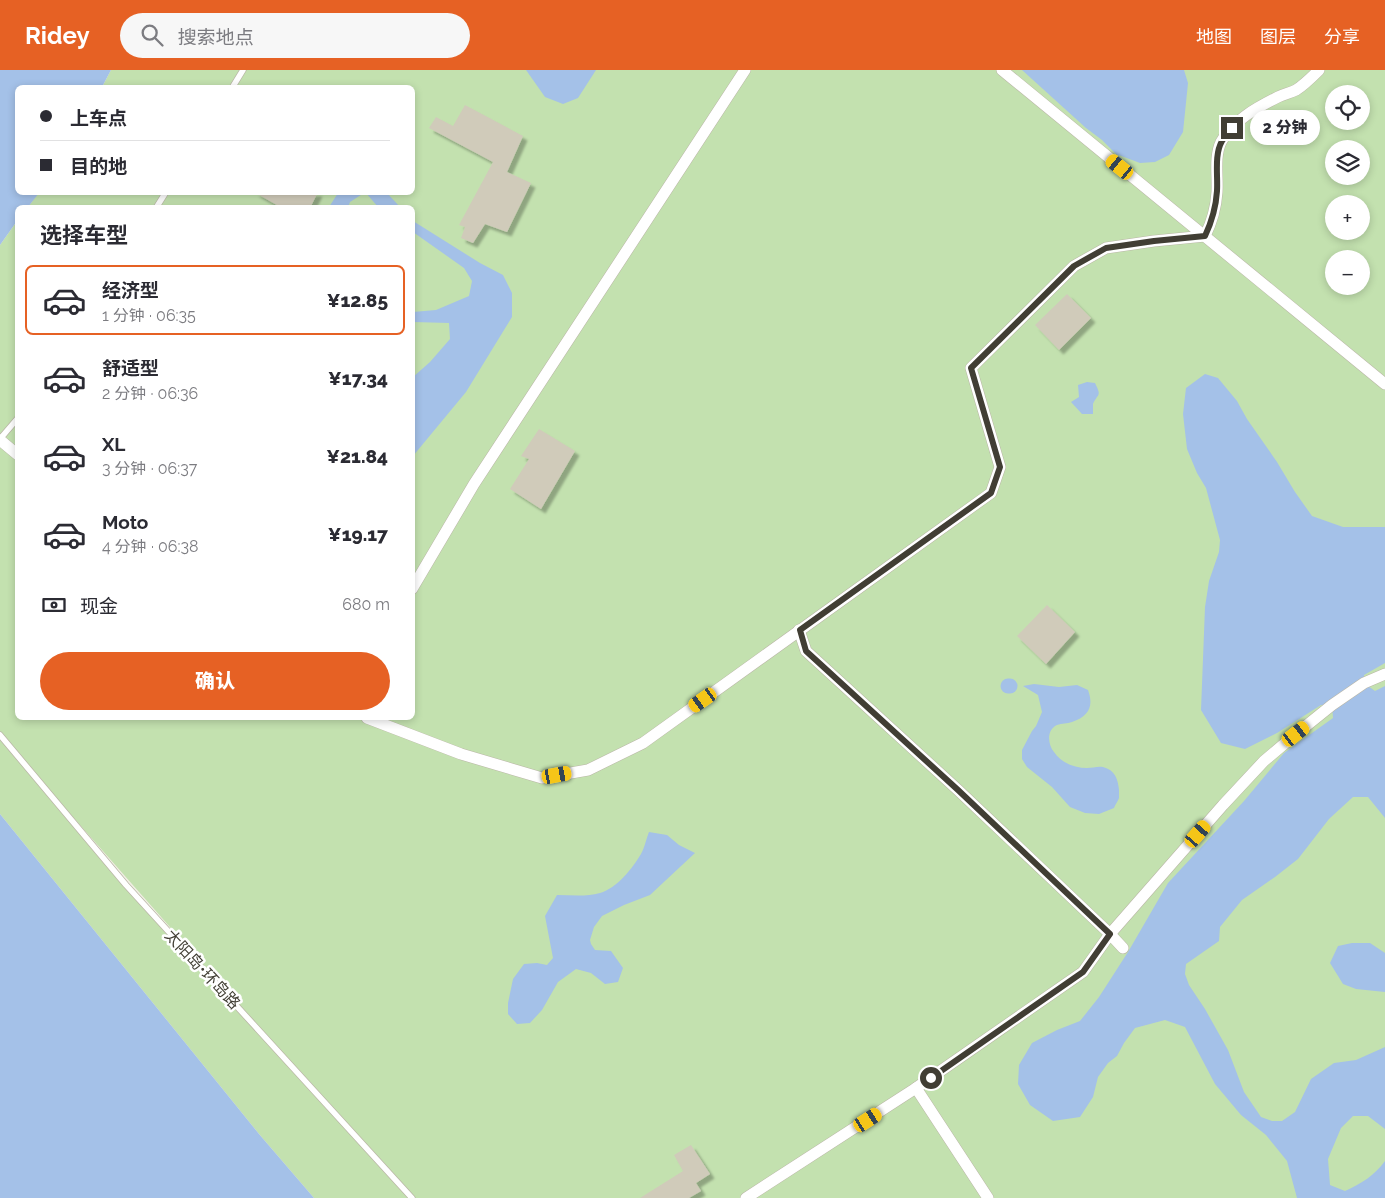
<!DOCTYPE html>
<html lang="zh">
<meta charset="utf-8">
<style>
body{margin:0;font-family:Raleway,"Noto Sans SC",sans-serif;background:#f7f7f7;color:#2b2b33;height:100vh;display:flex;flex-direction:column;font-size:19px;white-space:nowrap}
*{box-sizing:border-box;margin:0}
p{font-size:16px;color:#7c7c81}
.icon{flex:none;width:28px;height:28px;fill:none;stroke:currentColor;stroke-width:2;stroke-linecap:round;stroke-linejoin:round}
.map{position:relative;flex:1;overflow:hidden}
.details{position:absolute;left:15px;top:135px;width:400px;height:515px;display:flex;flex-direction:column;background:#fff;border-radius:8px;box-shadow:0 2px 8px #0003}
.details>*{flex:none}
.banner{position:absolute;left:15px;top:15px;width:400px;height:110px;border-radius:8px;box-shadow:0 2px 8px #0003;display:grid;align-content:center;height:110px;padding:0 25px;background:#fff}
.fabs{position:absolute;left:1325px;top:15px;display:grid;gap:10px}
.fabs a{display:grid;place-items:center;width:45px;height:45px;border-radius:50%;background:#fff;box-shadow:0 2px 8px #0003;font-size:25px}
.end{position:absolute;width:22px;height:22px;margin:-11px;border:6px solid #413e34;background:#fff;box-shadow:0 0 0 2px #fff}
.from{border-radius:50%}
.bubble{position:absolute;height:35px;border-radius:18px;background:#fff;box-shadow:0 2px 8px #0003;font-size:16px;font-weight:800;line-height:35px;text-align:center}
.car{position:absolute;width:15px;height:30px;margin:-15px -8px;border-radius:6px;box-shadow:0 0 4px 1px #0007;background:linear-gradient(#f5c518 24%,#345 0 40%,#f5c518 0 76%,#345 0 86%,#f5c518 0)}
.banner b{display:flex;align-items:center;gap:18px;height:48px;font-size:19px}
.banner b+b{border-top:1px solid #e1e1e2}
.banner i{width:12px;height:12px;background:#2b2b33}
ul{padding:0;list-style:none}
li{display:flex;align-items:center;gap:15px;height:70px;margin:0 10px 8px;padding:0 15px;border:2px solid transparent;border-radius:8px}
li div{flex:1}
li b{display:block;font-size:19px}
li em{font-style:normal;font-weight:800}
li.active{border-color:#e66124}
li>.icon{width:45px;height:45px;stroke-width:1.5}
h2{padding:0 25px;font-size:22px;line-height:60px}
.pay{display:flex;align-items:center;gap:12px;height:55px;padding:0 25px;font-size:19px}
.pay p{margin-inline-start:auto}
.primary-button{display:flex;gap:10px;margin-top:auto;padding:10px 25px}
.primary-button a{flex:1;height:58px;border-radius:30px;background:#e66124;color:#fff;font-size:20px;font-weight:800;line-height:58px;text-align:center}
header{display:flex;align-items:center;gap:30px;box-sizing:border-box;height:70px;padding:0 25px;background:#e66124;color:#fff}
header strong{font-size:24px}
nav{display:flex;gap:28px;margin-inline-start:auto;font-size:18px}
.search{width:350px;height:45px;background:#f7f7f7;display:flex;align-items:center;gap:12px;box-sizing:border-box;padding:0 18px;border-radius:28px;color:#7c7c81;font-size:19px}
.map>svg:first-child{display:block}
.green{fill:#c3e1af;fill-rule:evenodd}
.water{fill:#a4c1e8}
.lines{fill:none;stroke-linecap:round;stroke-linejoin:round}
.canal{stroke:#a4c1e8;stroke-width:15}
.building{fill:#d0cbba;filter:url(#shadow)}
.lane-casing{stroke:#bab7a7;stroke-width:7}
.street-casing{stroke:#bab7a7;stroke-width:12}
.lane{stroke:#fff;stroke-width:5.5}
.street{stroke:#fff;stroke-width:11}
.route{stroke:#413e34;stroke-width:6}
.labels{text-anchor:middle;stroke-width:5;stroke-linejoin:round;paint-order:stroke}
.street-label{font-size:16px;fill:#413e34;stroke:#fff}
</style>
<header>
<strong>Ridey</strong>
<div class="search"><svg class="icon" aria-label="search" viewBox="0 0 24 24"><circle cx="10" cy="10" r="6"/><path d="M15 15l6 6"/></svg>搜索地点</div>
<nav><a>地图</a><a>图层</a><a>分享</a></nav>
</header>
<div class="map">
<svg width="1385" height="1128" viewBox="0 0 1385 1128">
<defs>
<filter id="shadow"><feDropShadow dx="4.5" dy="4.5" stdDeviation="1" flood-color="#0004"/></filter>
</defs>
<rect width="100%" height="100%" fill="#f0eee3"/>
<!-- green -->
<path class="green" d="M111,0H1385V1128H314L259,1064L0,744V175L17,151L18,648H412V138L28,137L39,122H412V18L102,17ZM1334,24H1361V51H1334ZM1334,79H1361V106H1334ZM1334,134H1361V161H1334ZM1334,189H1361V216H1334ZM20,687L281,983L126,815Z"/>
<!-- water -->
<g class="water">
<path d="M0,0H111L102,17L18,18V122L39,123L28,137L18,138L17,151L0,175Z"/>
<path d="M526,0H596L578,28L563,34L545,27Z"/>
<path d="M1022,0H1184L1188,13L1183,62L1169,85L1155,92L1140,93L1116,84L1102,70L1086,58Z"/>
<path d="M338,123V122L364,123L350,132L348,137H329Z"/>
<path d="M366,123H387L400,137H378Z"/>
<path d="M413,151L480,193L503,205L512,223V247L466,322L413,386V307L430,292L450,269L449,253L413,252V242L436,240L469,226L472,211L464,198L413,162Z"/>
<path d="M1205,304L1218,308L1237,331L1247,349L1277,392L1295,422L1312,446L1343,457H1385V593L1364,605V613L1375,621L1385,616V748L1368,727H1353L1329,749L1298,789L1275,807L1242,830L1220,857L1219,871L1186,894L1185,904L1189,915L1205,939L1228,980L1244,1022L1261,1047L1272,1051H1282L1295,1042L1311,1009L1334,993L1356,990L1385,977V1059L1368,1046H1353L1341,1058L1328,1089L1330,1115L1345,1121C1361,1114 1375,1105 1385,1091V1128H1297L1287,1091L1266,1065L1241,1045L1215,1014L1185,957L1165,950L1135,958L1124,973L1117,986L1108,993L1098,1007L1093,1027L1080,1047L1053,1051L1030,1035L1018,1014L1019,995L1032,973L1057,960L1080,951L1099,927L1128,882L1168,813L1244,731L1284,683L1333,648L1332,635H1321L1277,663L1245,679L1221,673L1201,640L1205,537L1209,511L1219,482L1220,470L1206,418L1197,403L1187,379L1183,344L1186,318Z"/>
<path d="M1087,312L1095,313C1102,327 1098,323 1093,334C1093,336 1093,342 1093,344H1082L1071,332L1079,327L1078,315Z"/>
<path d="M1034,614L1059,617L1077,615L1088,620C1094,636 1089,646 1072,652C1067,654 1062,653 1057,655C1046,660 1048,675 1054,682C1061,693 1075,698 1087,698C1092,698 1098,696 1103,697C1115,700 1118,709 1119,720C1119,721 1119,727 1119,728C1118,731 1115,735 1114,738L1099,744L1085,743L1070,737L1052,717L1027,697L1022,689V680L1032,661L1036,656L1042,642L1038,625L1023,616Z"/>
<path d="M0,744L259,1064L314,1128H0Z"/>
<path d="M649,762L667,765L679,775L695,783L650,825L624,835L602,846L594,857L590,870L591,874L595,880L611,881L623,898L618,912L605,914L591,903L576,899L558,912L542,940L530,953L517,954L508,944V933L513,909L524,894L537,893L547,895L553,888L545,846L557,825C571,825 586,827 600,823C617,818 632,799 641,784C645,777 646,769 649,762Z"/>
<path d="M1352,873H1370L1385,883V922L1356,919L1343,914L1330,893L1338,876Z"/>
</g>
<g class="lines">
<!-- canal -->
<path class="canal" d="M1008,616H1010"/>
</g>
<!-- building -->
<g class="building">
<path d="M465,35L523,66L507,102L531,113L507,162L485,154L473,173L461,168L465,157L459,155L493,92L429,58L436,47L453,56Z"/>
<path d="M254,122H318L310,138H282Z"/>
<path d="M1067,224L1091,248L1059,280L1035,255Z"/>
<path d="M539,359L575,381L541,439L510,419L529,389L521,386Z"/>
<path d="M1047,535L1075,562L1046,594L1017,566Z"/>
<path d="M691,1075L710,1104L696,1113L701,1121L689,1128H640L683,1101L674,1085Z"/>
</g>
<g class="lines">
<defs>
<g id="lane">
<path d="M232,18L243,0"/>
<path d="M156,138L166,122"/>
<path d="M0,369L18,348"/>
<path d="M0,665L126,815L412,1128"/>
</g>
<g id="street">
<path d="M1002,0L1385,314"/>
<path d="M0,370L18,385"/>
<path d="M412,519L474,414L745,0"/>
<path d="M799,560L806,581L958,720L1110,864L1123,878"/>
<path d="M367,648L461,684L542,708L588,700L643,673L991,423L1000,397L971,298L1074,196L1106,178L1154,171L1205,166C1212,152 1216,138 1217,122C1218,106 1214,87 1221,72C1232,51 1258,37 1278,27C1284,24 1290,23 1296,20C1304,15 1312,7 1319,0"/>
<path d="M746,1128L916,1018"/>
<path d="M988,1128L916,1018L1083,902L1110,864L1223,735L1264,691L1296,664L1332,635L1364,613L1385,604"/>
</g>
</defs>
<!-- lane casing -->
<use href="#lane" class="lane-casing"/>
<!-- street casing -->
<use href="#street" class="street-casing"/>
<!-- lane -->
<use href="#lane" class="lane"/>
<!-- street -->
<use href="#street" class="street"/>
</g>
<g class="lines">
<!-- route -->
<path class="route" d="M931,1008L1083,902L1110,864L958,720L806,581L800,560L991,423L1000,397L971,298L1074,196L1106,178L1154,171L1205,166C1212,151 1216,137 1217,121C1218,105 1214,85 1222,71C1225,66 1229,62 1232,58"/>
</g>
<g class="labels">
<!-- street labels -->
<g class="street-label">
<text transform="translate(203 899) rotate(47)" y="6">太阳岛•环岛路</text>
</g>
</g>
</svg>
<div class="fabs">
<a><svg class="icon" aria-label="locate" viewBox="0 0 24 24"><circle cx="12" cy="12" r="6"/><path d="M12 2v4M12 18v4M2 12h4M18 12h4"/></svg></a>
<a><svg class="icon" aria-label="layers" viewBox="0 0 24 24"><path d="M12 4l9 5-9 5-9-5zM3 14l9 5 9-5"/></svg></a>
<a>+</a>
<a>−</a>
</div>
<i class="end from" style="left:931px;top:1008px"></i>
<i class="end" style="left:1232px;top:58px"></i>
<div class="bubble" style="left:1250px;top:40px;width:70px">2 分钟</div>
<i class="car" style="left:1120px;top:97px;rotate:309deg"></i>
<i class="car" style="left:703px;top:630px;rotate:235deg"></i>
<i class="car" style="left:1296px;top:664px;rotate:52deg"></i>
<i class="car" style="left:557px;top:705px;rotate:80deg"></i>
<i class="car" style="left:1198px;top:764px;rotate:41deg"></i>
<i class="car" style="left:868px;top:1050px;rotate:57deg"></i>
<div class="banner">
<b><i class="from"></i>上车点</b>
<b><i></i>目的地</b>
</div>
<section class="details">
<h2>选择车型</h2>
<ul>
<li class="active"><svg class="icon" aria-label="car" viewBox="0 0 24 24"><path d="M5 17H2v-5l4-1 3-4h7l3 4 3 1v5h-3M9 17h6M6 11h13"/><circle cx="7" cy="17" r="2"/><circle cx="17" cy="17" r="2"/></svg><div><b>经济型</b><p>1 分钟 · 06:35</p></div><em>¥12.85</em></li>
<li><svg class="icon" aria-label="car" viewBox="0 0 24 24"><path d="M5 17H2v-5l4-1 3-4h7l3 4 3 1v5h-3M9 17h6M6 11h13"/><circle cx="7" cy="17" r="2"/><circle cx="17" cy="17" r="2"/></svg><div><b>舒适型</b><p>2 分钟 · 06:36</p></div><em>¥17.34</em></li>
<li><svg class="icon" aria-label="car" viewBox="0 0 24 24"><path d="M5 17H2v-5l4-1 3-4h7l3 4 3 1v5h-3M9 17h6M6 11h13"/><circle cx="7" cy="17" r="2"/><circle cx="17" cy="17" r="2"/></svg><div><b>XL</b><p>3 分钟 · 06:37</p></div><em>¥21.84</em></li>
<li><svg class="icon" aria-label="car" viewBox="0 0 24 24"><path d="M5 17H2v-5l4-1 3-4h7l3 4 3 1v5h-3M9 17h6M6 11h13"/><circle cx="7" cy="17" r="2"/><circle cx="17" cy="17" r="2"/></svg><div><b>Moto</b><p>4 分钟 · 06:38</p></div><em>¥19.17</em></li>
</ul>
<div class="pay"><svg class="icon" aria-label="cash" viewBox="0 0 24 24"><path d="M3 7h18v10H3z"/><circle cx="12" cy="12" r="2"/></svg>现金<p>680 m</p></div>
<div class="primary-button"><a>确认</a></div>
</section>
</div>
